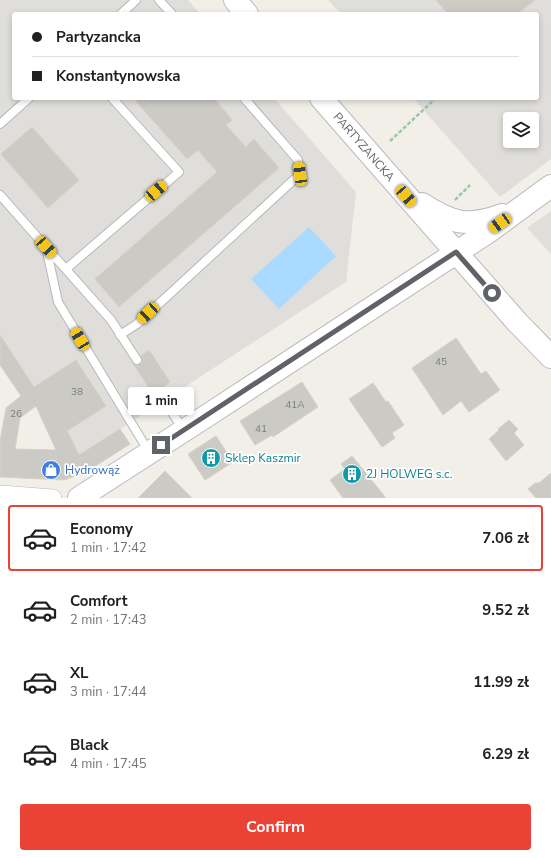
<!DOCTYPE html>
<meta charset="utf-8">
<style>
body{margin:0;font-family:"Nunito Sans",sans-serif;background:#f6f6f6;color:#202124;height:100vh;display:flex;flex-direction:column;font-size:15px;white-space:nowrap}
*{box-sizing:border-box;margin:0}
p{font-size:13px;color:#757577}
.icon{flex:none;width:22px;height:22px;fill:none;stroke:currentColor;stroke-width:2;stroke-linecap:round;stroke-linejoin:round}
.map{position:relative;height:498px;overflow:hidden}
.panel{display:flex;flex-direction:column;background:#fff;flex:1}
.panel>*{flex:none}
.top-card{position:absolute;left:12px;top:12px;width:527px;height:88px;border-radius:4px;box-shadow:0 2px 6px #0003;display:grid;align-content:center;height:88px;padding:0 20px;background:#fff}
.fabs{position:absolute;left:503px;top:112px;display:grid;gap:8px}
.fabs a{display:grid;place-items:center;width:36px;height:36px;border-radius:4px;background:#fff;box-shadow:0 2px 6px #0003;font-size:20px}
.end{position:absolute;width:18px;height:18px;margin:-9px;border:5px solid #5f6368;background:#fff;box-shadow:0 0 0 2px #fff}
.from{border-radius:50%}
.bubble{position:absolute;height:28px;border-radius:4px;background:#fff;box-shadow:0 2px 6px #0003;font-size:13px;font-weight:700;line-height:28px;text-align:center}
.car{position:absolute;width:12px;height:24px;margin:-12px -6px;border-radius:5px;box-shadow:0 0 3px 1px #0007;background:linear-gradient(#f5c518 24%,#345 0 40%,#f5c518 0 76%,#345 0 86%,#f5c518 0)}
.top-card b{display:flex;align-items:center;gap:14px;height:38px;font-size:15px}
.top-card b+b{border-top:1px solid #e0e0e0}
.top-card i{width:10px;height:10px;background:#202124}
ul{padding:7px 0 0;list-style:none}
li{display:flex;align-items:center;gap:12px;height:66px;margin:0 8px 6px;padding:0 12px;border:2px solid transparent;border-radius:4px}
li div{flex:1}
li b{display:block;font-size:15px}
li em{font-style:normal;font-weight:700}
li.active{border-color:#ea4335}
li>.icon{width:36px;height:36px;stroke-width:1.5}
.primary-button{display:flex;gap:8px;margin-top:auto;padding:8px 20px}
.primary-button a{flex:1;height:46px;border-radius:4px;background:#ea4335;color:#fff;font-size:16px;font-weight:700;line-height:46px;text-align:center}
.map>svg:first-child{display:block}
.industrial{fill:#e0deda;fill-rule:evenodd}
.water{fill:#aadaff}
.building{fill:#cccac5;stroke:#d6d1c6;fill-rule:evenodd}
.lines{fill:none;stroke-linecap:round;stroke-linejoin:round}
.lane-casing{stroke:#b5b8bc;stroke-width:10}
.street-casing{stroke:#b5b8bc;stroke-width:18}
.secondary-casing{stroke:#b6babf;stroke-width:24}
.path{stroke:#9cc7a9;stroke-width:2.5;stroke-dasharray:4 2;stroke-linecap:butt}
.lane{stroke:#fff;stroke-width:8}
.street{stroke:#fff;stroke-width:17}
.secondary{stroke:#fff;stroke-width:22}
.route{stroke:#5f6368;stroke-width:5}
.labels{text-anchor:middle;stroke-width:3.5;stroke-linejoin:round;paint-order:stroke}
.number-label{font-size:10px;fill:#7a7d7f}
.street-label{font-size:12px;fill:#5f6368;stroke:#fff}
.culture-label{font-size:12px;fill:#0d838f;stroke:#fff;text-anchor:start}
.shop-label{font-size:12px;fill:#366cbe;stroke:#fff;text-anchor:start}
</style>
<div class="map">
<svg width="551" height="498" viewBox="0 0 551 498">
<rect width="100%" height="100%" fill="#f1efe8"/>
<!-- industrial -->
<g class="industrial">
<path d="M0,0H188L200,14H14V98H274L356,192L346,282L120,429L130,444L86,472L43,400L0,336Z"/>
<path d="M328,0H551V159L500,197L413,98H537V14H341ZM510,119H532V141H510Z"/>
<path d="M551,211V254L527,228Z"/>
</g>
<!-- water -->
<path class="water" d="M309,227L336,256L279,309L251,279Z"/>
<!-- building -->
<g class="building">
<path d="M436,0H535L517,14H448Z"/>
<path d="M133,98H214L232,120L226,125L246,147L254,139L279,168L119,307L95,279L217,172L198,150L187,159Z"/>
<path d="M32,127L79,180L48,208L1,154Z"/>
<path d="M0,335L34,387L76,360L106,406L67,431L79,455L120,429L130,444L86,472L64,480L0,477V441L6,408L21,396L0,365ZM36,406L56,450L15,449L20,418Z"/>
<path d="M456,338L481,374L486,371L500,390L469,412L461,401L443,415L412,368Z"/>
<path d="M149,350L170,382L162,388H158L156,389L153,394L132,362L135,365H138L140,364L142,360L141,356Z"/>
<path d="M302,382L318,407L273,437L272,435L255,445L240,421Z"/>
<path d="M373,383L386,402L388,401L404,425L392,433L395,438L382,447L349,399Z"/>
<path d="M509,420L518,429L514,433L524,445L506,461L489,439L499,430L498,429Z"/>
<path d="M216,436L233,462L205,480L188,454Z"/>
<path d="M352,456L386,498H343L330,480L345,469L341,464Z"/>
<path d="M165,471L192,498H138Z"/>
<path d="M551,473V498H536L528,489L535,483H539Z"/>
</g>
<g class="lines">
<defs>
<g id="lane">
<path d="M159,0L172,14"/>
<path d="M121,14L136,0"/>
<path d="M0,124L29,98"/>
<path d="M0,195L46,247L58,302L149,452"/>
<path d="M46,247L111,320L137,360"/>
<path d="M66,269L179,172L112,98"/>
<path d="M120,335L137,324L300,174L298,160L244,98"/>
<path d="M159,393L183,429"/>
</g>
<path id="street" d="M0,494L53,498"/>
<g id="secondary">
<path d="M235,0L247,14"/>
<path d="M321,98L517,322L551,357"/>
<path d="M422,204C451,223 468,228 502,215"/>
<path d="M79,498L208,415L488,232L551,186"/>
</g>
</defs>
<!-- lane casing -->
<use href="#lane" class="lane-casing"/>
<!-- street casing -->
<use href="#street" class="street-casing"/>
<!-- secondary casing -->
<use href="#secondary" class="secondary-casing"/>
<!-- path -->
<g class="path">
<path d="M390,141L436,98"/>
<path d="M455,200L470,185"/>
</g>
<!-- lane -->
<use href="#lane" class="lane"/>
<!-- street -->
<use href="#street" class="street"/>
<!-- secondary -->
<use href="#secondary" class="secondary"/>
</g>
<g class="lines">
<!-- route -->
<path class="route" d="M161,445L456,252L492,293"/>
</g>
<!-- icons -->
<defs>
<symbol id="building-disc" viewBox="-11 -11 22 22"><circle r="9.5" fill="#0f9aa8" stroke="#fff"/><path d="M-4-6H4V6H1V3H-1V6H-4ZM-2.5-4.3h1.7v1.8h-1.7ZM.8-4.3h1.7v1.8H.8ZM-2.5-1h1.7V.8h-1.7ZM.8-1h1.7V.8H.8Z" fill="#fff"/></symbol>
<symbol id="shop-disc" viewBox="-11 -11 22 22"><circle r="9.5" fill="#3f7fe0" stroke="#fff"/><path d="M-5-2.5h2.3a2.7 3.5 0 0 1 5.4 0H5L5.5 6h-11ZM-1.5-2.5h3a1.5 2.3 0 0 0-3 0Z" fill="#fff"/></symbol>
</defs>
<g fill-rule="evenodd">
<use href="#building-disc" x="200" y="447" width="22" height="22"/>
<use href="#shop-disc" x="40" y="459" width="22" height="22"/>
<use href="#building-disc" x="341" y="463" width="22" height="22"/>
</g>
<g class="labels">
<!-- number labels -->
<g class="number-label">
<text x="441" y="365">45</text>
<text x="77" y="395">38</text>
<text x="295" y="408">41A</text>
<text x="16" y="417">26</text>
<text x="261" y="432">41</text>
</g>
<!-- street labels -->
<g class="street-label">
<text transform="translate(364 147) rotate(49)" y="4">PARTYZANCKA</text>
</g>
<!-- culture labels -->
<g class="culture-label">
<text x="225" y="462">Sklep Kaszmir</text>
<text x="366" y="478">2J HOLWEG s.c.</text>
</g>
<!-- shop labels -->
<g class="shop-label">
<text x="65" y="474">Hydrowąż</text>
</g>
</g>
</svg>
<div class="fabs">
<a><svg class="icon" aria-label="layers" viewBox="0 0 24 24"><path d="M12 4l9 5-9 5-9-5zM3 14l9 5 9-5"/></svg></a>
</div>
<i class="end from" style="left:492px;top:293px"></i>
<i class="end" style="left:161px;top:445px"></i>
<div class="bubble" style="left:128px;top:387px;width:66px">1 min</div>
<i class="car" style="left:300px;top:174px;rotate:352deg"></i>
<i class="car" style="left:156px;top:191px;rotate:49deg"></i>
<i class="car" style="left:406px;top:196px;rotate:139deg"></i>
<i class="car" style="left:500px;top:223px;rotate:235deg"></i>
<i class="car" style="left:46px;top:247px;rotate:138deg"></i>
<i class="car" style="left:148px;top:313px;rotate:227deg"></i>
<i class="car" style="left:80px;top:339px;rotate:329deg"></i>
<div class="top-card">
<b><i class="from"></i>Partyzancka</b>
<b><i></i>Konstantynowska</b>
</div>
</div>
<section class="panel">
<ul>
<li class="active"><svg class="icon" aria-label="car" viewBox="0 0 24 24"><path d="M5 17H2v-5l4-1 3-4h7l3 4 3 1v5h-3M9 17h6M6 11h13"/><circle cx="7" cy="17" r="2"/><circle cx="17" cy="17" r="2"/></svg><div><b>Economy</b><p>1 min · 17:42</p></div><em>7.06 zł</em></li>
<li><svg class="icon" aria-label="car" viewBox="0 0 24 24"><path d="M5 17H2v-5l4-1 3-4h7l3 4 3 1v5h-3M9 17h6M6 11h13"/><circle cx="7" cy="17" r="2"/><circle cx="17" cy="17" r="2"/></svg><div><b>Comfort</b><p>2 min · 17:43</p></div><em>9.52 zł</em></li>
<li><svg class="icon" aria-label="car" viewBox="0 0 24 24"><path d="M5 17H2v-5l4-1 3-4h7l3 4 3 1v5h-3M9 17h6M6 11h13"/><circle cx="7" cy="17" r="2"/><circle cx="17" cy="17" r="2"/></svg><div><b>XL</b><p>3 min · 17:44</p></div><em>11.99 zł</em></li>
<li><svg class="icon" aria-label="car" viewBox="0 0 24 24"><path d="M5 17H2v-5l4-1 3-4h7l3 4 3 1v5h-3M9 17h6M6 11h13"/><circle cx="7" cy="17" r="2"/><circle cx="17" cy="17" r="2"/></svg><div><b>Black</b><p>4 min · 17:45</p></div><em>6.29 zł</em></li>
</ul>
<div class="primary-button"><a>Confirm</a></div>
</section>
